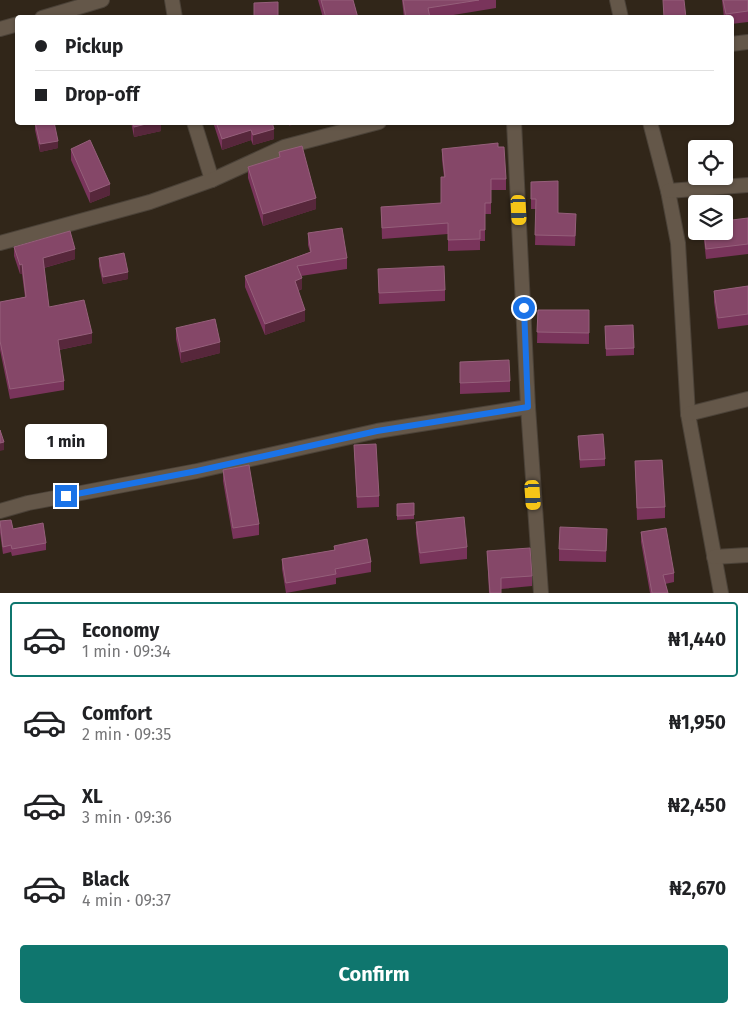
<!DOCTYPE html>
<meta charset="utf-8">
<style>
body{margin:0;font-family:"Fira Sans",sans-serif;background:#f2f2f2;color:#202124;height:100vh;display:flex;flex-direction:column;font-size:19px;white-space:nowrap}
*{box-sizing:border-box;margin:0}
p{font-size:16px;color:#757577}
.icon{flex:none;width:28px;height:28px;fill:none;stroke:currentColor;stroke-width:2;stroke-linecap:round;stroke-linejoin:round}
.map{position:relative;height:593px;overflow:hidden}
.drawer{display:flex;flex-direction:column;background:#fff;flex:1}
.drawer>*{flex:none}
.guide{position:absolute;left:15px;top:15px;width:719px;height:110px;border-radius:5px;box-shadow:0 1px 4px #0004;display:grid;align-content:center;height:110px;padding:0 20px;background:#fff}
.controls{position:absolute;left:688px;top:140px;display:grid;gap:10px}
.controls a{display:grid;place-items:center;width:45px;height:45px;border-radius:5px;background:#fff;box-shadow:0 1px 4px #0004;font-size:25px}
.end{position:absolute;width:22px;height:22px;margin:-11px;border:6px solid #1a73e8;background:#fff;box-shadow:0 0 0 2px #fff}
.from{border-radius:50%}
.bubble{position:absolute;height:35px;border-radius:5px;background:#fff;box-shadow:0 1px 4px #0004;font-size:16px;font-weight:700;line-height:35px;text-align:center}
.car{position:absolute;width:15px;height:30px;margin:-15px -8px;border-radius:6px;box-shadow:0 0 4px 1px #0007;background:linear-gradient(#f5c518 24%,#345 0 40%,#f5c518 0 76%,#345 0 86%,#f5c518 0)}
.guide b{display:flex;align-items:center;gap:18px;height:48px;font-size:19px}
.guide b+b{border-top:1px solid #e0e0e0}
.guide i{width:12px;height:12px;background:#202124}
ul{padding:9px 0 0;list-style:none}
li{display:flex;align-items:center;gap:15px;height:75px;margin:0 10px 8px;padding:0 10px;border:2px solid transparent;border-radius:5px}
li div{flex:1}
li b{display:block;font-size:19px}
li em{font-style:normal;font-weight:700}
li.selected{border-color:#0f766e}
li>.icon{width:45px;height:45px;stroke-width:1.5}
.button{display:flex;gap:10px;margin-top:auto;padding:10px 20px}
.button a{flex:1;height:58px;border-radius:5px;background:#0f766e;color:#fff;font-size:20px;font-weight:700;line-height:58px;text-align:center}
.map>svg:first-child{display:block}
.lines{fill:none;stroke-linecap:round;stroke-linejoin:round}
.minor-casing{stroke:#4b4238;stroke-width:16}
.minor{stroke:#645749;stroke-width:14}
.wall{fill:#79345b}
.shaded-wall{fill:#57273b}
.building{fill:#854768;stroke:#955f7a}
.route{stroke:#1a73e8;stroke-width:6}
</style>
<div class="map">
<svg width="748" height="593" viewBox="0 0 748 593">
<rect width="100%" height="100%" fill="#312619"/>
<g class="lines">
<defs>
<g id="minor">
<path d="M172,0L175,18"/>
<path d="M617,0L621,18"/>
<path d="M42,18L102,0"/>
<path d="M0,29L18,24"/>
<path d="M731,44L748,42"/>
<path d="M194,122L212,180"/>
<path d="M650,122L668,191L678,243L688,414L721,593"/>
<path d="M668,191L748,185"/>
<path d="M0,243L150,202L212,180L284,147L379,122"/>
<path d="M528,407L541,593"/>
<path d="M688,414L748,399"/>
<path d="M0,511L28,503L197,471L377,431L528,407L514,122"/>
<path d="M714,557L748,555"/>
</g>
</defs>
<!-- minor casing -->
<use href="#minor" class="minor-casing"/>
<!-- minor -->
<use href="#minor" class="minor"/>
</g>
<!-- wall -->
<g class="wall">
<path d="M318,0H353L358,18H323Z"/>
<path d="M402,0H496V8L435,18H404Z"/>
<path d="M722,0H748V22L731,24V18H724Z"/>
<path d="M35,122L58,148L40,152L35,130Z"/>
<path d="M131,122H161V131L134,137Z"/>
<path d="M213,122H239L274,139L253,145L251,140L222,150Z"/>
<path d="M71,149L110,195L90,203L71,160Z"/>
<path d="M442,149L506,179V190H491V214H485V241H480V250L448,251V234L382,239L381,207L441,203L444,177L442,160Z"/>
<path d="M279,152L316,209L263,226L248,178V167L279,158Z"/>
<path d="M531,182L558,213L576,224L575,246L535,245L536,209H531Z"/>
<path d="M748,218V254L706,259L703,231H724Z"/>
<path d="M308,233L347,258V269L301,276L302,289L298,291L305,321L265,335L245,287V276L310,252L308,245Z"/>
<path d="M14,247L75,259L44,268L49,307L92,343L59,350L64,381V390L10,399L0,350V302L25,297L22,274H20L14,256Z"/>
<path d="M99,258L128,279L103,284L99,266Z"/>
<path d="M378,269L445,290V301L379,304Z"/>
<path d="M748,286V325L718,329L714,302V291Z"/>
<path d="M538,310H589V344L537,343Z"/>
<path d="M605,326L634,348V355L606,356Z"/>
<path d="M176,328L220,353L181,363L176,339Z"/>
<path d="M460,362L510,381V392L460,394Z"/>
<path d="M578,436L605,459V466L580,468Z"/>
<path d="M354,445L379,496V507L357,508Z"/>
<path d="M635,461L665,507V518L637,520Z"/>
<path d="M223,470L259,524V535L233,539L223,481Z"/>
<path d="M414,503V519L397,520V504Z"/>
<path d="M0,521L13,529L46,543V550L12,556L11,552L3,554L0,533Z"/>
<path d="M416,522L467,547V559L420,564L416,533Z"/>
<path d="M607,529L606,562L559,561V549Z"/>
<path d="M641,532L674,573V582L665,584L668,593H650L641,542Z"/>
<path d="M334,546L371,562V572L336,578V584L286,593L282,569V559L334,550Z"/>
<path d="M487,551L532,576V586L501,589V593H489Z"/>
</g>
<!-- shaded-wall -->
<g class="shaded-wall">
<path d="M154,122H161V131L134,137V127Z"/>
<path d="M289,122H301L289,126Z"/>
<path d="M274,129V139L253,145V135Z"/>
<path d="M251,130V140L222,150V139Z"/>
<path d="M58,141V148L40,152V144Z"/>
<path d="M110,184V195L90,203V192Z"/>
<path d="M316,198V209L263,226V214Z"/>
<path d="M75,249V259L43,268V258Z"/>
<path d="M22,264V274H20V265Z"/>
<path d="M128,272V279L103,284V277Z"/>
<path d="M302,278V289L295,292V281Z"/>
<path d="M305,310V321L265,335V324Z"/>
<path d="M92,333V343L58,350V340Z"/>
<path d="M220,342V353L181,363V352Z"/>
<path d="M4,442V450L0,451V443Z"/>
</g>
<!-- building -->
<g class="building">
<path d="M321,0H353L358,18H326Z"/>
<path d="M403,0H479L428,8L430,18H406Z"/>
<path d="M663,0H684L686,18H664Z"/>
<path d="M723,0H748V11L726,14Z"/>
<path d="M278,2V18H254V3Z"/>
<path d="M35,122H54L58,141L40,144Z"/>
<path d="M133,122H154L134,127Z"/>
<path d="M216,122H272L274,129L253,135L251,130L222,139Z"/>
<path d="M90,140L110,184L90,192L71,149Z"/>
<path d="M498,143V147H504L506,179H491V203H485V230H480V239L448,240V223L382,228L381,207L441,203V177H445L442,149Z"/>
<path d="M302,146L316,198L263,214L248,167L280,157L279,152Z"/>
<path d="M558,181V213L576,214L575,236L535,235L536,199H531V182Z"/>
<path d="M748,218V244L706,249L704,231H724V221Z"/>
<path d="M342,228L347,258L297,266L302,278L295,281L305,310L265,324L245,276L311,252L308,233Z"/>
<path d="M70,231L75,249L43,258L49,307L84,300L92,333L58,340L64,381L10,389L0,341V302L26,297L22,264L20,265L14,247Z"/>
<path d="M124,253L128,272L103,277L99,258Z"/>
<path d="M444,266L445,290L379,293L378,269Z"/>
<path d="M748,286V314L718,318L714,291Z"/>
<path d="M538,310H589V333L537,332Z"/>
<path d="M215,319L220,342L181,352L176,328Z"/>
<path d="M633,325L634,348L606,349L605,326Z"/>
<path d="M509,360L510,381L460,383V362Z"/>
<path d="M0,430L4,442L0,443Z"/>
<path d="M603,434L605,459L580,460L578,436Z"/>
<path d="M376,444L379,496L357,497L354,445Z"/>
<path d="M662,460L665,507L637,508L635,461Z"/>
<path d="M249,465L259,524L233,528L223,470Z"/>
<path d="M414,503V515L397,516V504Z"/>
<path d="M464,517L467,547L420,553L416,522Z"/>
<path d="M11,520L13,529L43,523L46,543L12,549L11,545L3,547L0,521Z"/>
<path d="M560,527L607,529L606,551L559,549Z"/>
<path d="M666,528L674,573L663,575L668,593H652L641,532Z"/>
<path d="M367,539L371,562L335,569L336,574L286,583L282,559L335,550L334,546Z"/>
<path d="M530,548L532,576L501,578V593H490L487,551Z"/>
</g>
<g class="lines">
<!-- route -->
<path class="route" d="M66,496L197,471L377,431L528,407L524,308"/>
</g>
</svg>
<div class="controls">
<a><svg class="icon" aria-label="locate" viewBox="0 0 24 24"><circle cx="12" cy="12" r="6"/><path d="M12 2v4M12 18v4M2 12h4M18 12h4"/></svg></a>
<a><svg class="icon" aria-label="layers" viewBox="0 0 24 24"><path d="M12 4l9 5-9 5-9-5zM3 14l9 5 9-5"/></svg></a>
</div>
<i class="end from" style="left:524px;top:308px"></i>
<i class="end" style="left:66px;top:496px"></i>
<div class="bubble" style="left:25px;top:424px;width:82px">1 min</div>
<i class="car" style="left:519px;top:210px;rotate:177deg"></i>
<i class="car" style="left:533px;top:495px;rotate:176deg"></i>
<div class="guide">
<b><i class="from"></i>Pickup</b>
<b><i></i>Drop-off</b>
</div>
</div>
<section class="drawer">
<ul>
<li class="selected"><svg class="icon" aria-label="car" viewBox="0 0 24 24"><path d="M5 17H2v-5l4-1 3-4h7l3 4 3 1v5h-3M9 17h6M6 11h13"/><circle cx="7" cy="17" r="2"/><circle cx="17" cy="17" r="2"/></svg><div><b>Economy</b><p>1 min · 09:34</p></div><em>₦1,440</em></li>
<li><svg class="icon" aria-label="car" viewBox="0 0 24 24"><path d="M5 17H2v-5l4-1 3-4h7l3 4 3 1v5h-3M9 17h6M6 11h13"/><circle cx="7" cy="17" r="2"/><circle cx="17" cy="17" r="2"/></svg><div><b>Comfort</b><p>2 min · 09:35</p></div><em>₦1,950</em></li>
<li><svg class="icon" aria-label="car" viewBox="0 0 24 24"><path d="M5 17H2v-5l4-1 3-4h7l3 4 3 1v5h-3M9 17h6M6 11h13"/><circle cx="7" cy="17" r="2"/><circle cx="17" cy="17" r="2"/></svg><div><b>XL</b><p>3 min · 09:36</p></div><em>₦2,450</em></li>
<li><svg class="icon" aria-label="car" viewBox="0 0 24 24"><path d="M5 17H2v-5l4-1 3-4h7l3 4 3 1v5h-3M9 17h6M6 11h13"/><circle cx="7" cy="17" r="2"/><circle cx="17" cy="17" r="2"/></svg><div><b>Black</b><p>4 min · 09:37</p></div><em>₦2,670</em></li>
</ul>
<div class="button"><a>Confirm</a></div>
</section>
